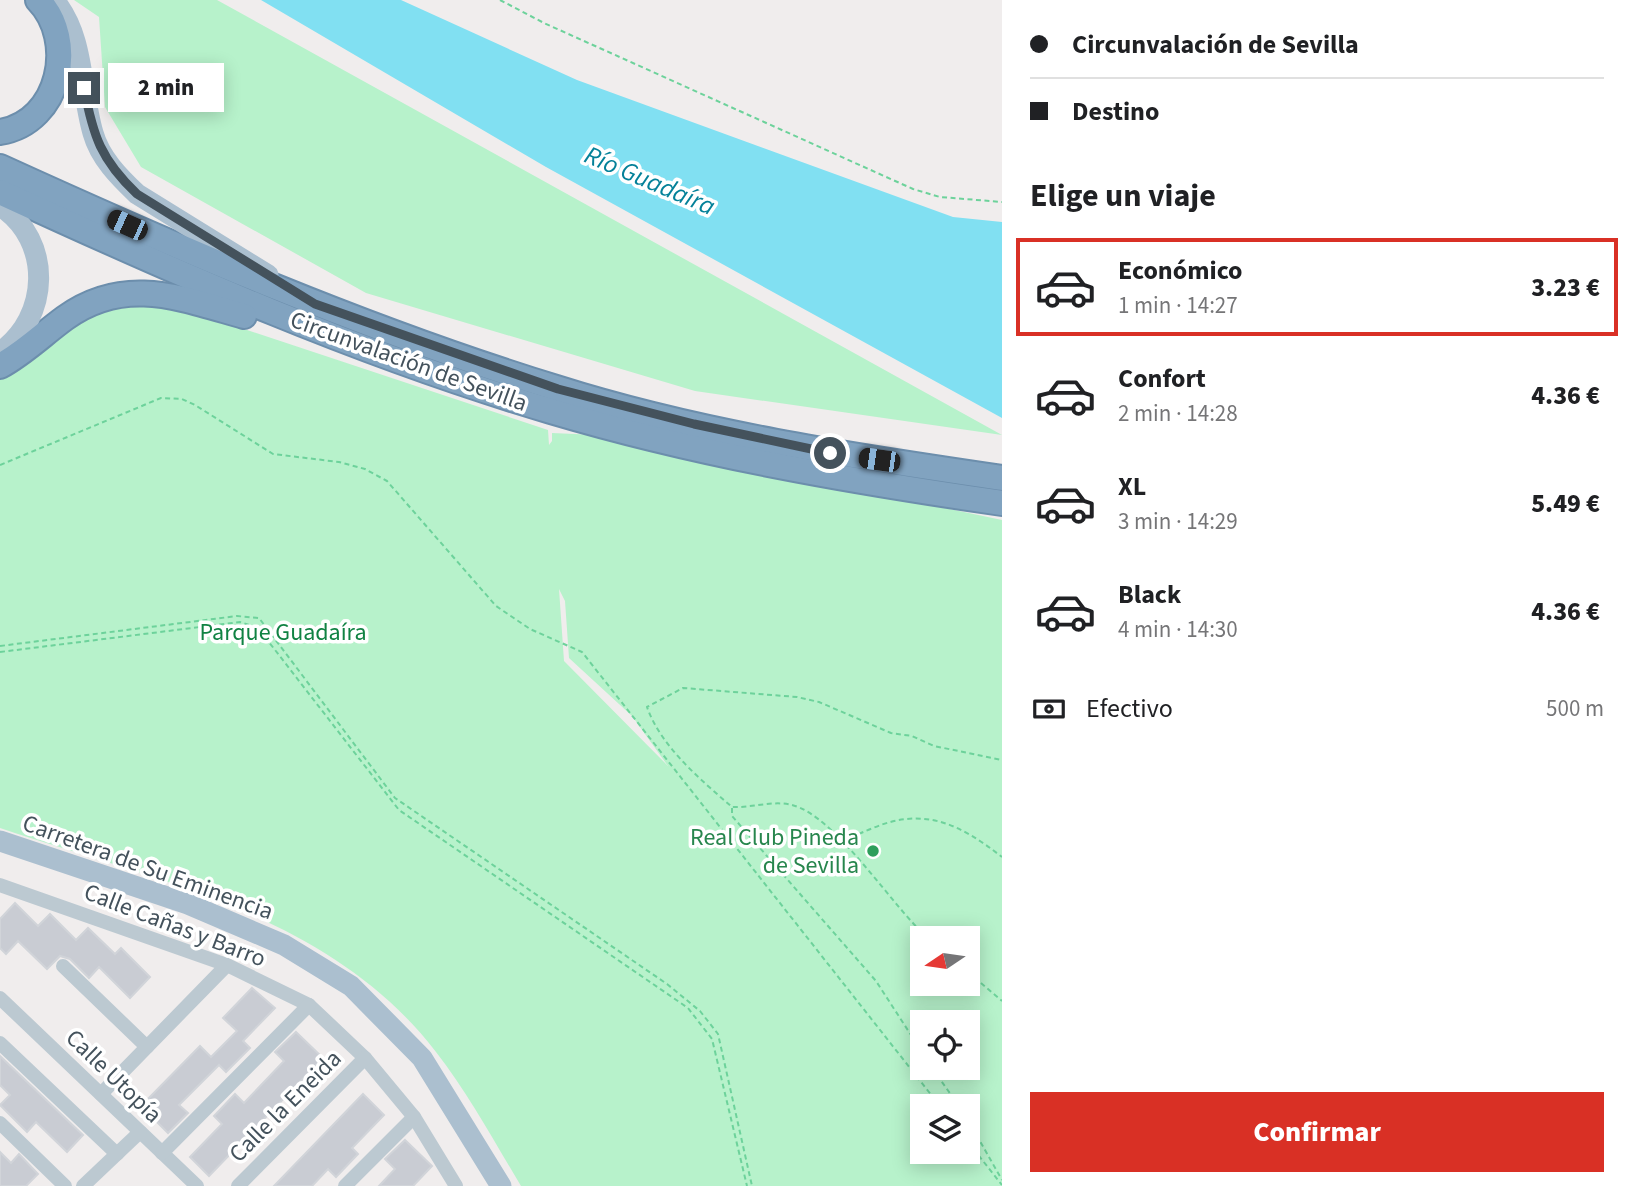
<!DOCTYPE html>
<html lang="es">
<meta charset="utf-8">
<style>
body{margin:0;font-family:"Source Sans 3",sans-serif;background:#f2f2f2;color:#202124;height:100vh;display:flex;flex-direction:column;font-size:26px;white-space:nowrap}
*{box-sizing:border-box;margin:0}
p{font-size:23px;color:#757577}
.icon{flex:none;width:38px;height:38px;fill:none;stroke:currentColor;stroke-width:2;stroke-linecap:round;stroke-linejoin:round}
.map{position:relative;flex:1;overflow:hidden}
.sheet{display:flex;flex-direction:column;background:#fff;width:630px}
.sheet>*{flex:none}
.top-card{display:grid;align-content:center;height:154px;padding:0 28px;background:#fff}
.needle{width:46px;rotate:257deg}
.controls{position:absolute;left:910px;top:926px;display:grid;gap:14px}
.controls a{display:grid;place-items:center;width:70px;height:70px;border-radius:0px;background:#fff;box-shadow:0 4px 18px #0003;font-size:35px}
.end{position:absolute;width:32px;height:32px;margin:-16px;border:9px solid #44525c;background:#fff;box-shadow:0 0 0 4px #fff}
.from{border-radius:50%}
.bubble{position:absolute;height:49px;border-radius:0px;background:#fff;box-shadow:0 4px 18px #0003;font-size:23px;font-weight:800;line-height:49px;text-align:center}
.car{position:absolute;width:21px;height:42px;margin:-21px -10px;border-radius:9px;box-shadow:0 0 5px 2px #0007;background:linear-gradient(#222 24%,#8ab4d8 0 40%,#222 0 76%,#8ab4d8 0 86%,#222 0)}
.top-card b{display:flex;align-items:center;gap:24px;height:66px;font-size:26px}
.top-card b+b{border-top:2px solid #e0e0e0}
.top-card i{width:18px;height:18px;background:#202124}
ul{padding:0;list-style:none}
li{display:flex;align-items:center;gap:21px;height:98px;margin:0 14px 10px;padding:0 14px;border:4px solid transparent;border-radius:0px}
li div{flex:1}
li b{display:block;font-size:26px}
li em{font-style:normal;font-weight:800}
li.active{border-color:#d93025}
li>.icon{width:63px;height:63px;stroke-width:1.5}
h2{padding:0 28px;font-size:32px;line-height:84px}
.pay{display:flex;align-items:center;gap:18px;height:77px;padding:0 28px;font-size:26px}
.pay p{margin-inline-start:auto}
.primary-button{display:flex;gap:14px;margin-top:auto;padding:14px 28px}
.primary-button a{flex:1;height:80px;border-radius:0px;background:#d93025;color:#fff;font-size:28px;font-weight:800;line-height:80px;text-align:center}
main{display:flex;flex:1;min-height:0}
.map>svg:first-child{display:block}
.green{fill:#b7f2cb;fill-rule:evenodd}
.water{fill:#81e0f2}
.building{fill:#c9ccd3;stroke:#d1d4d9;stroke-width:2}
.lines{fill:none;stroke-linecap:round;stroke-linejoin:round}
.highway-casing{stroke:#6c8eac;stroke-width:28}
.path{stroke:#6dd29b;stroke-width:2;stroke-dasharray:5 3.5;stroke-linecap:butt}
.street{stroke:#bcc9d1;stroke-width:14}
.primary{stroke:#abbfcf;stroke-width:21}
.highway{stroke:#81a3c0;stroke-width:24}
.route{stroke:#44525c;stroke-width:9}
.leisure-dot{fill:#2e9e5b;stroke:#fff;stroke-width:2.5}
.labels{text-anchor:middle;stroke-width:7;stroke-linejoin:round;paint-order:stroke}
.street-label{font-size:24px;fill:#44525c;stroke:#fff}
.park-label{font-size:24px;fill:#108243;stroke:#fff}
.leisure-label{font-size:24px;fill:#27864d;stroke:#fff;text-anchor:end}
.water-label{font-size:26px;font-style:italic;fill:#048199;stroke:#fff}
</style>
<main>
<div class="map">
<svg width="1002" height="1186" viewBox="0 0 1002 1186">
<rect width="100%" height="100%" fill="#f0eded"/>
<!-- green -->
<g class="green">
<path d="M74,0H217L1002,435L695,391L366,293L141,167L105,107L99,17Z"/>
<path d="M133,300L193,312L548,430L549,445L552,441V433L597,435L1002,520V1186H521C494,1141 468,1093 436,1052C332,916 153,879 0,828V377L95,309ZM559,589L565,601L569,658L632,716L668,766L564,661ZM922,938H968V984H922ZM922,1022H968V1068H922ZM922,1106H968V1152H922Z"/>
</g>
<!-- water -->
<path class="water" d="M261,0H401L577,80L953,217L1002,222V418L546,167Z"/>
<!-- building -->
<g class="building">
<path d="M15,903L38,926L50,914L76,940L88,928L115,954L121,948L150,977L130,998L99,967L89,978L70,959L60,956L47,969L18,941L6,954L0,948V919Z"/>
<path d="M252,988L275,1008L243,1041L250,1048L226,1072L219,1065L179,1105L188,1113L168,1133L141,1106L200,1046L211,1057L237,1031L223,1018Z"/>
<path d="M296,1032L323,1058L209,1176L190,1157L222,1124L214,1116L235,1094L244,1103L284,1061L275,1052Z"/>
<path d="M0,1056L83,1135L67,1152L36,1122L27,1132L0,1105L10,1095L0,1085Z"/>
<path d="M363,1094L384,1115L352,1148L358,1154L336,1177L328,1169L312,1186H274Z"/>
<path d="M405,1140L432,1166L413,1186H379L395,1169L385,1159Z"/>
<path d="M0,1152L11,1163L19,1154L38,1174L26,1186H0Z"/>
</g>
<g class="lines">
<defs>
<g id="highway">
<path d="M0,132C61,122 77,40 38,0"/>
<path d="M0,167C182,250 365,329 556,388C701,434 852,456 1002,478"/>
<path d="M0,192C180,275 361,355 551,411C699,455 850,481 1002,503"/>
<path d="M0,366C24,353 43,334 65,318C125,275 180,298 244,316"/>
</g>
</defs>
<!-- highway casing -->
<use href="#highway" class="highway-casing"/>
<!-- path -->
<g class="path">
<path d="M500,0L544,23L913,189L940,197L1002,202"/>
<path d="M0,465L161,398L182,399L195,405L273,454L339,462L365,469L387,481L496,606L530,629L582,652L940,1106"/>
<path d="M0,646L237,616L259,618L395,798L667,984L700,1011L718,1034L752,1186"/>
<path d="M0,652L240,622L258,628L399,810L688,1008L712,1039L747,1186"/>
<path d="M732,808V816L876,981L922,1052"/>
<path d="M845,844C853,836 863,832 873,828C925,806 961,825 1002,857"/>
<path d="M928,938C893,908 836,816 792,805C773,800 752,808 732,807C701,780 661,747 647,707L683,688L797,697L819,702L891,733L912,736L934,746L1002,760"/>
<path d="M968,972L1002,1001"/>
<path d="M932,1068L959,1106"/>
<path d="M968,1120L1002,1180"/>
<path d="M968,1142L1002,1185"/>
</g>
<!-- street -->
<g class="street">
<path d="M0,885L227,965L309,1005L365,1058L414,1117L456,1186"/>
<path d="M63,966L147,1047"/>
<path d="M0,998L197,1186"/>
<path d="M0,1043L117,1154"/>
<path d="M101,1094L227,965"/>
<path d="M0,1123L65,1186"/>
<path d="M162,1153L309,1005"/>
<path d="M83,1186L140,1132"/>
<path d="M238,1186L365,1058"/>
<path d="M345,1186L414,1117"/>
</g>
<!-- primary -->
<g class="primary">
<path d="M54,0C85,37 80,89 93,133C100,158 119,177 137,194L268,275"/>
<path d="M0,206C53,240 50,318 0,352"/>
<path d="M0,841L188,904L284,945L351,986L422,1058L501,1186"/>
</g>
<!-- highway -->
<use href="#highway" class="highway"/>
</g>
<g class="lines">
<!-- route -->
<path class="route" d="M84,88C93,136 101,160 137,194L315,304L558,389L694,424L830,453"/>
</g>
<!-- markers -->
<circle class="leisure-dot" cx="873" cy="851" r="7"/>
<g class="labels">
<!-- street labels -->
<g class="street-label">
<text transform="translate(409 361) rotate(20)" y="8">Circunvalación de Sevilla</text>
<text transform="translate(148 867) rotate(20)" y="8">Carretera de Su Eminencia</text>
<text transform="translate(175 925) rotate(21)" y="8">Calle Cañas y Barro</text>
<text transform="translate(114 1076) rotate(44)" y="8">Calle Utopía</text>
<text transform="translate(285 1106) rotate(-45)" y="8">Calle la Eneida</text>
</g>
<!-- park labels -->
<g class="park-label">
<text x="283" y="640">Parque Guadaíra</text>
</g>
<!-- leisure labels -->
<g class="leisure-label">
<text x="859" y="845">Real Club Pineda<tspan x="859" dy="28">de Sevilla</tspan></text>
</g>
<!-- water labels -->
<g class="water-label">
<text transform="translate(650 180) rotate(23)" y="9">Río Guadaíra</text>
</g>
</g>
</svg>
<div class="controls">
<a><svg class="needle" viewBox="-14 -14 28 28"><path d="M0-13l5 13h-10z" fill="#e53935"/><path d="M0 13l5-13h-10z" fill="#757577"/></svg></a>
<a><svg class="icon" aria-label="locate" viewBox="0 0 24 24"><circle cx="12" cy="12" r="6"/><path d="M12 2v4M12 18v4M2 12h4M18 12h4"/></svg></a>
<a><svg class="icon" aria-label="layers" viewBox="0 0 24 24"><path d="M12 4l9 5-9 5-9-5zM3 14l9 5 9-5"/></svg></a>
</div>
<i class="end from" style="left:830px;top:453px"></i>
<i class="end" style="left:84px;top:88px"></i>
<div class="bubble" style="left:108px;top:63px;width:116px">2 min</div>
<i class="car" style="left:127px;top:225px;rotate:294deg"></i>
<i class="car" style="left:879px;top:460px;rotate:278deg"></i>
</div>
<section class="sheet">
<div class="top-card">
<b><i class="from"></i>Circunvalación de Sevilla</b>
<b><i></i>Destino</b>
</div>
<h2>Elige un viaje</h2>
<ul>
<li class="active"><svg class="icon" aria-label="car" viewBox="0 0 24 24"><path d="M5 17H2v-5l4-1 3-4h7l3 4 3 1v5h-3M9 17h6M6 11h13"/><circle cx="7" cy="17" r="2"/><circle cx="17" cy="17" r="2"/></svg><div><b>Económico</b><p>1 min · 14:27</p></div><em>3.23 €</em></li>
<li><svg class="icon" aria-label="car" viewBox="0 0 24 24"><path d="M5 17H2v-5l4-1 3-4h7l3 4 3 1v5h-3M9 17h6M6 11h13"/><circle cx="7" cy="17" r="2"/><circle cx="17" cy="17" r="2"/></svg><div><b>Confort</b><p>2 min · 14:28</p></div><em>4.36 €</em></li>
<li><svg class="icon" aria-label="car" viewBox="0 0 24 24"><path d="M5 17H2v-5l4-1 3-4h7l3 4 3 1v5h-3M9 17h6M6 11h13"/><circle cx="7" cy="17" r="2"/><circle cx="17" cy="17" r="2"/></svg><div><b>XL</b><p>3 min · 14:29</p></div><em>5.49 €</em></li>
<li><svg class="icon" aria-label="car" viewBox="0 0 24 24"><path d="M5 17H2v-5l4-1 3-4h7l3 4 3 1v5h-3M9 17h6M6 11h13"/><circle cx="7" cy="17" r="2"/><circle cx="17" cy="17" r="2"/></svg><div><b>Black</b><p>4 min · 14:30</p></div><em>4.36 €</em></li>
</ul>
<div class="pay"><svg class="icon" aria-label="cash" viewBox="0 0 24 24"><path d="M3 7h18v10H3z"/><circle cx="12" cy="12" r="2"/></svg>Efectivo<p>500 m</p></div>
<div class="primary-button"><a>Confirmar</a></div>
</section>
</main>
